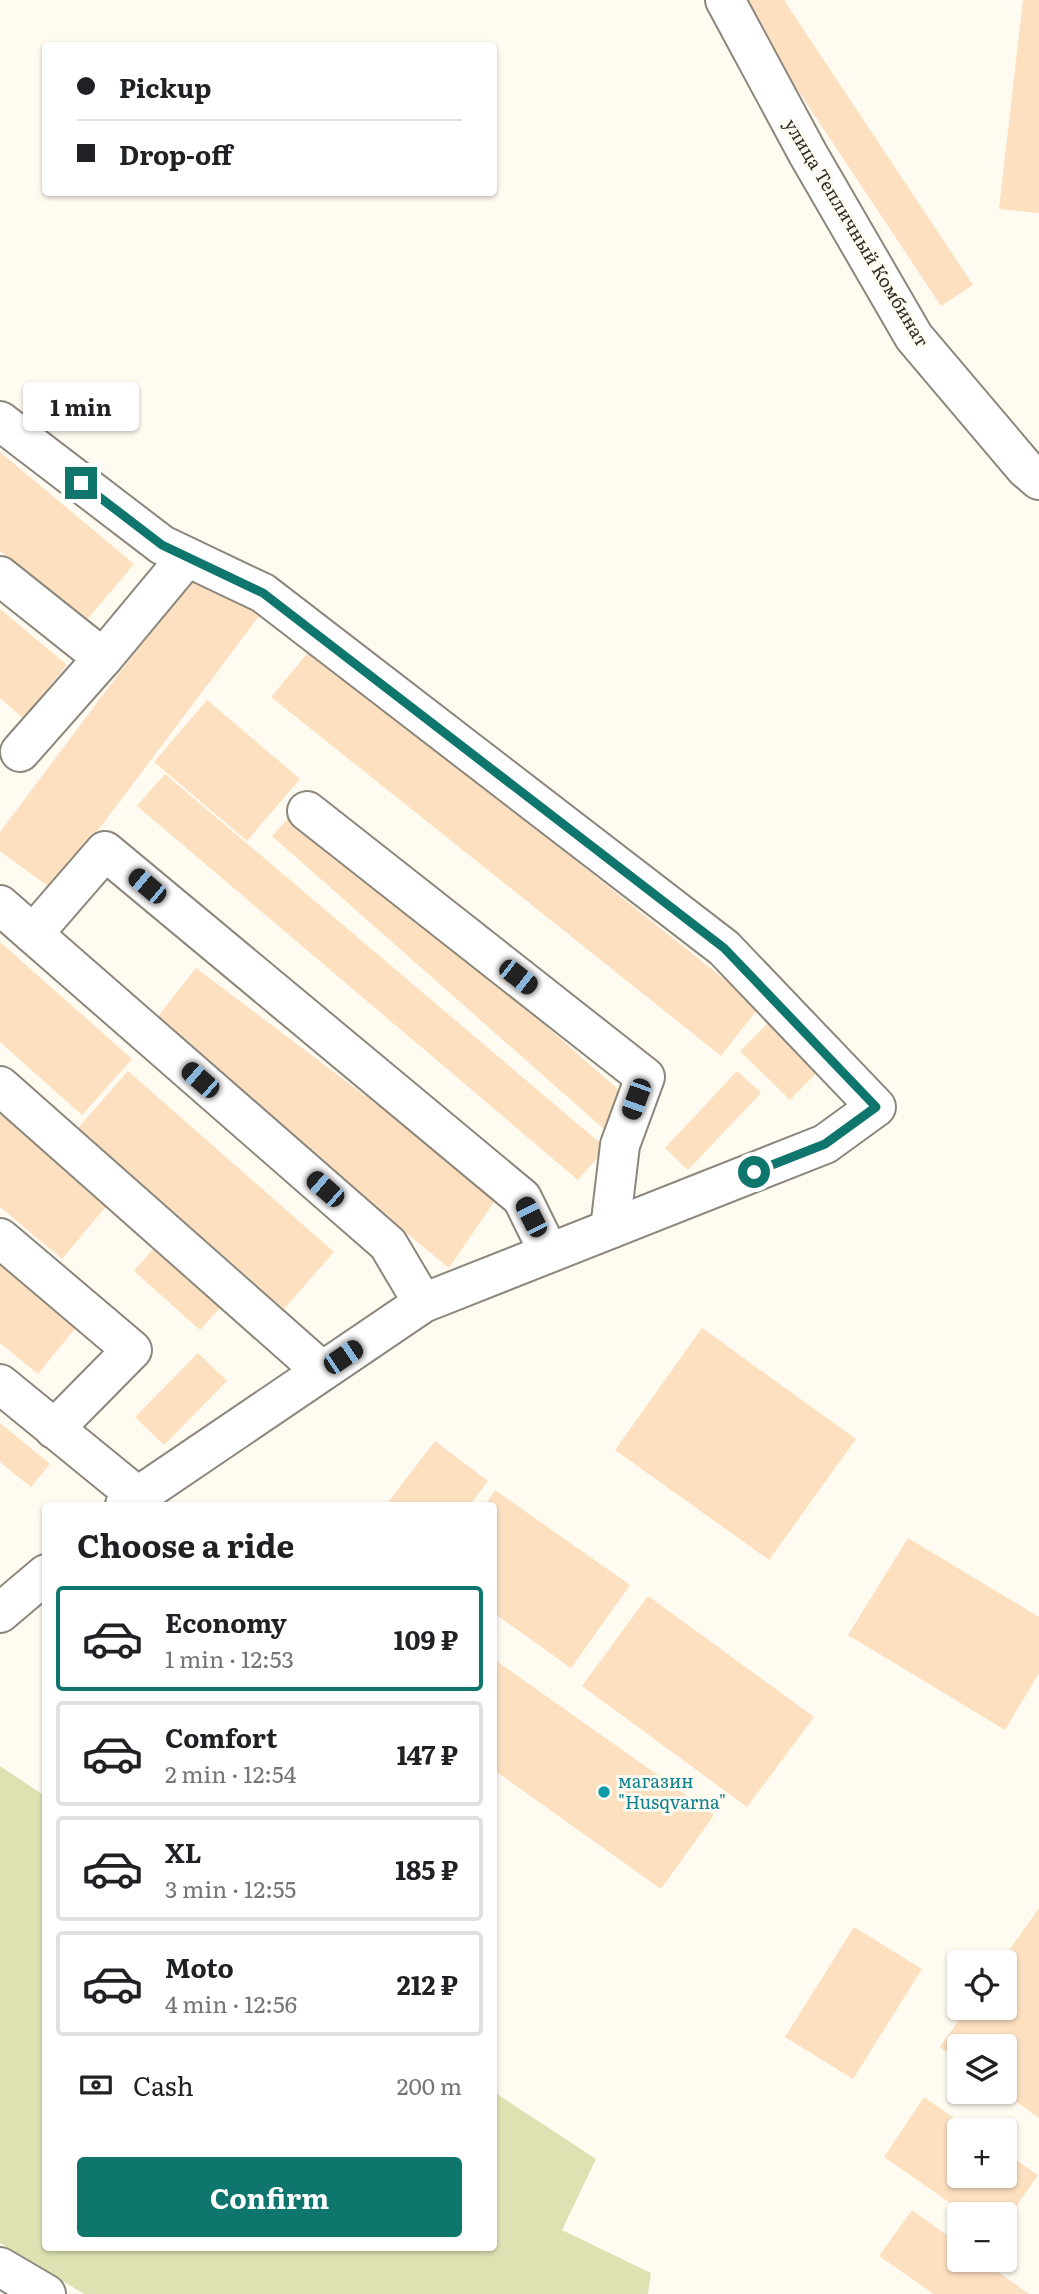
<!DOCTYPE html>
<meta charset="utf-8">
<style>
body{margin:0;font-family:Literata,serif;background:#f6f6f6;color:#202124;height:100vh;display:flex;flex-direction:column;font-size:26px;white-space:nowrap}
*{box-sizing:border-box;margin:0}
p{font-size:23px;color:#757577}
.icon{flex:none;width:38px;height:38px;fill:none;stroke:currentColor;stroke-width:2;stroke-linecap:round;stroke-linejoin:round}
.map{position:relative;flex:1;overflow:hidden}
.details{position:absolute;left:42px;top:1502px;width:455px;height:749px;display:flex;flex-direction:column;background:#fff;border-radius:7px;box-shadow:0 2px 5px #0004}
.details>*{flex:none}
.top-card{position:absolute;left:42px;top:42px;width:455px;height:154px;border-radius:7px;box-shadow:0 2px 5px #0004;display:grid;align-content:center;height:154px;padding:0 35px;background:#fff}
.fabs{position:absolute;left:947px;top:1950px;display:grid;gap:14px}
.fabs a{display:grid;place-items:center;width:70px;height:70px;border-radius:7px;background:#fff;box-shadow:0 2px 5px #0004;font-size:35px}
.end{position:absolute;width:32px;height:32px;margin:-16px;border:9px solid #0f766e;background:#fff;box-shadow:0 0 0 4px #fff}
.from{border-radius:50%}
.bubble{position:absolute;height:49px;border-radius:7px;background:#fff;box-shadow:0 2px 5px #0004;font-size:23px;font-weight:700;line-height:49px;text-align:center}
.car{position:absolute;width:21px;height:42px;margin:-21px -10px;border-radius:9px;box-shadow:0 0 5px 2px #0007;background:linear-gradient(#222 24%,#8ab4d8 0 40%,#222 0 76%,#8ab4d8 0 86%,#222 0)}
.top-card b{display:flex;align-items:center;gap:24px;height:66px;font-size:26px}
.top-card b+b{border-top:2px solid #e0e0e0}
.top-card i{width:18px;height:18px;background:#202124}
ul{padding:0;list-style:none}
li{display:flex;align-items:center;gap:21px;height:105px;margin:0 14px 10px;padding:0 21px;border:4px solid #e0e0e0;border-radius:7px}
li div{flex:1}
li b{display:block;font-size:26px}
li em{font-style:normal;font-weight:700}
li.current{border-color:#0f766e}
li>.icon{width:63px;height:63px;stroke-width:1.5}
h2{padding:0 35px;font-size:32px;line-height:84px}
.pay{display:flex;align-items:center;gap:18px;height:77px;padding:0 35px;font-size:26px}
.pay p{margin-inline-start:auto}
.primary-button{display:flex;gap:14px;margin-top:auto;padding:14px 35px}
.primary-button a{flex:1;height:80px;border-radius:7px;background:#0f766e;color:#fff;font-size:28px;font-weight:700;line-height:80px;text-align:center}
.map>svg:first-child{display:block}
.green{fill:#dee2b3}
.building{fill:#fde0c0}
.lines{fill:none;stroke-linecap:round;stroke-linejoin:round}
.minor-casing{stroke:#8b877c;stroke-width:42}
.minor{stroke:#fff;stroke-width:38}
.route{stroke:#0f766e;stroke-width:9}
.culture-dot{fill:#0f9aa8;stroke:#fffbf1;stroke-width:2.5}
.labels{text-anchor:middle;stroke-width:6;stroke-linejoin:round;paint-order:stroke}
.street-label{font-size:18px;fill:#2e2c28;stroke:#fffbf1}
.culture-label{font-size:18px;fill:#0d838f;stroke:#fffbf1;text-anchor:start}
</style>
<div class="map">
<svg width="1039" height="2294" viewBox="0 0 1039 2294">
<rect width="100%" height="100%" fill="#fffbf1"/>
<!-- green -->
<path class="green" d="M0,1766L45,1796L46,2247H494V2092L596,2159L562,2230L651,2273L648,2294H84L0,2243Z"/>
<!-- building -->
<g class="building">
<path d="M738,0H784L973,285L941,306Z"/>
<path d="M1023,0H1039V213L999,209Z"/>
<path d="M0,452L134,564L85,622L0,551Z"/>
<path d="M198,568L260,615L53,890L0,851V832Z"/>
<path d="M0,609L67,665L23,718L0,698Z"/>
<path d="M311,649L759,1007L721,1056L271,697Z"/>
<path d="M207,700L300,779L247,841L154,762Z"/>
<path d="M165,774L606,1148L578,1180L137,806Z"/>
<path d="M298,807L631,1101L605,1130L272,836Z"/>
<path d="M0,942L132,1059L82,1115L0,1042Z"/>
<path d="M196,968L498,1196L449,1268L152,1024Z"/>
<path d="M776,1015L826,1063L790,1100L740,1051Z"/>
<path d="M128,1071L334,1252L284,1309L78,1128Z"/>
<path d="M737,1071L761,1093L688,1170L665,1148Z"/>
<path d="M0,1114L108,1204L62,1259L0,1207Z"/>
<path d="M161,1240L227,1300L200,1330L134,1271Z"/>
<path d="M0,1257L81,1321L38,1374L0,1343Z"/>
<path d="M702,1328L856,1439L769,1560L615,1450Z"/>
<path d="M198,1353L227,1381L164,1445L135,1417Z"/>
<path d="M0,1423L50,1464L31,1487L0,1462Z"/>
<path d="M435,1441L488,1481L470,1505H386Z"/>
<path d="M495,1490L630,1585L571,1668L494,1613V1505H485Z"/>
<path d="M908,1538L1039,1617V1673L1005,1730L848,1635Z"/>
<path d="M648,1596L814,1717L747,1807L582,1686Z"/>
<path d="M494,1659L714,1815L661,1889L494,1770Z"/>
<path d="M1039,1908V2118L1002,2091H1004V2046H959V2061L940,2047L968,2007H1004V1962H1001Z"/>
<path d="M854,1927L922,1969L853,2079L785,2037Z"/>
<path d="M924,2097L971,2130H959V2175H1004V2152L1038,2175L1004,2224V2214H966L884,2157Z"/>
<path d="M912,2210L959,2244V2259H980L1029,2294H934L879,2256Z"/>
</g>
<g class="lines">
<defs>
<g id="minor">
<path d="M725,0L808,154L914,337L1025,468L1039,480"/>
<path d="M0,421L162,545L263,593L724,948L876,1107L825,1144L423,1303L125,1505"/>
<path d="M0,576L103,658L20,752"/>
<path d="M103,658L187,557"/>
<path d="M307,811L645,1077L620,1145L610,1229"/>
<path d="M0,905L388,1244L423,1303"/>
<path d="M33,934L105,851L522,1198L549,1253"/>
<path d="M0,1086L322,1371"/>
<path d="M0,1238L132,1350L54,1429"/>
<path d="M0,1384L136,1495"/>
<path d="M0,1613L46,1574"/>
<path d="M0,2267L46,2294"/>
</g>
</defs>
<!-- minor casing -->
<use href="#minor" class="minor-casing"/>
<!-- minor -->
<use href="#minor" class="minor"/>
</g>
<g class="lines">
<!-- route -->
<path class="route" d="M81,483L162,545L263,593L724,948L876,1107L825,1144L754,1172"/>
</g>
<!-- markers -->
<circle class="culture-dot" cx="604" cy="1792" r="7"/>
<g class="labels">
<!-- street labels -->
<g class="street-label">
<text transform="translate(856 233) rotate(59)" y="6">улица Тепличный Комбинат</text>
</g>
<!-- culture labels -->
<g class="culture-label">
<text x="618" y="1788">магазин<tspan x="618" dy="21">"Husqvarna"</tspan></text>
</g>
</g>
</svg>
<div class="fabs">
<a><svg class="icon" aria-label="locate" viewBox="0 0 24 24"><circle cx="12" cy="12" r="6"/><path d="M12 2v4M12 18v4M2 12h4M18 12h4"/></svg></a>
<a><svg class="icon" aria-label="layers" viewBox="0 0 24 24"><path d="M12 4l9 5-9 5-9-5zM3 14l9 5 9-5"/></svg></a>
<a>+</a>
<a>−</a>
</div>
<i class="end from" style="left:754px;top:1172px"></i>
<i class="end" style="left:81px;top:483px"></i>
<div class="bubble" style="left:23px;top:382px;width:116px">1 min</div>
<i class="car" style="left:147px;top:886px;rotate:310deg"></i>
<i class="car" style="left:518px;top:977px;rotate:128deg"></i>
<i class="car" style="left:200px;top:1080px;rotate:311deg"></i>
<i class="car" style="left:636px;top:1099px;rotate:200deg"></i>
<i class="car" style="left:325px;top:1189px;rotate:311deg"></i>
<i class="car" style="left:531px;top:1217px;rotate:333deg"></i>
<i class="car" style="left:343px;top:1357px;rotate:56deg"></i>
<div class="top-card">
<b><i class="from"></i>Pickup</b>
<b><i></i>Drop-off</b>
</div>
<section class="details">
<h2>Choose a ride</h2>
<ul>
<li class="current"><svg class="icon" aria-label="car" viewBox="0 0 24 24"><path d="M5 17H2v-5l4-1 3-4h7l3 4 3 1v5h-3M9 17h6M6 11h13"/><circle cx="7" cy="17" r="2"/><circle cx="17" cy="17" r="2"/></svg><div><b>Economy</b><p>1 min · 12:53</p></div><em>109 ₽</em></li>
<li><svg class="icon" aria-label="car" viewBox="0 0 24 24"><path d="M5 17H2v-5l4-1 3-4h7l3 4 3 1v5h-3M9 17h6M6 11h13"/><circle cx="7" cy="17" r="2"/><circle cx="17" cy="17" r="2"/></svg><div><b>Comfort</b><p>2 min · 12:54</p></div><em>147 ₽</em></li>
<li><svg class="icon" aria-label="car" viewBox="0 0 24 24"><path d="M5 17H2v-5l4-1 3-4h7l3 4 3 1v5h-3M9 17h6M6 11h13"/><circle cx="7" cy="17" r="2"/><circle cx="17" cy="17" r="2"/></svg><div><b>XL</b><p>3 min · 12:55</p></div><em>185 ₽</em></li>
<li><svg class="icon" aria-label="car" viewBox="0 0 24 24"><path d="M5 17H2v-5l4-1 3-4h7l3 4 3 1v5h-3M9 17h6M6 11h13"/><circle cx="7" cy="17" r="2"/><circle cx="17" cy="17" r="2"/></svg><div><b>Moto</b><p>4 min · 12:56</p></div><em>212 ₽</em></li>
</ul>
<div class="pay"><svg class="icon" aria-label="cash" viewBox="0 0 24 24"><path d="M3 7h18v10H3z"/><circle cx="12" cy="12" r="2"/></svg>Cash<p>200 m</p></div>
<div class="primary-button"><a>Confirm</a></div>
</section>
</div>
